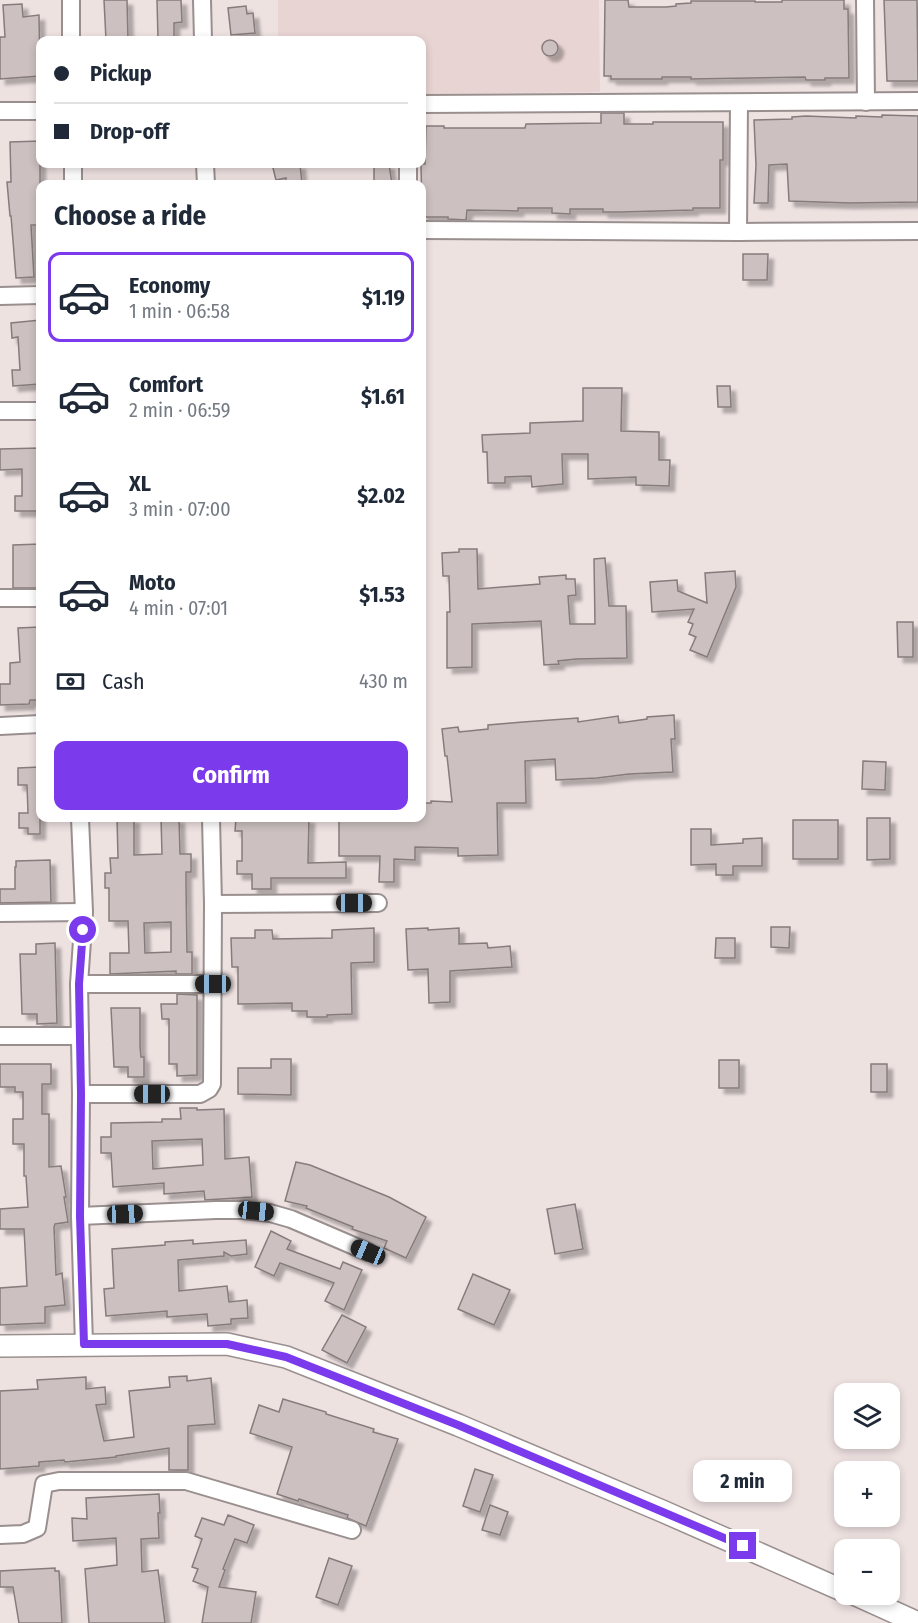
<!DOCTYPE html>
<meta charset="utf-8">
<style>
body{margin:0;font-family:"Fira Sans Condensed",sans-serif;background:#f2f2f3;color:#1f2937;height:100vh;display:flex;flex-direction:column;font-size:22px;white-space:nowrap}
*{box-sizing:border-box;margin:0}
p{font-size:20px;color:#747a83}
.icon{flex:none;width:33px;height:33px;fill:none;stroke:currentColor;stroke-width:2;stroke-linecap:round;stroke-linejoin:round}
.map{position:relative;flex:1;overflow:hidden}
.side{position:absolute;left:36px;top:180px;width:390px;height:642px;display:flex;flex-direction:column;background:#fff;border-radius:12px;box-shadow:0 3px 9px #0003}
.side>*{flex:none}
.top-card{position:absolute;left:36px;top:36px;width:390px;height:132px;border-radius:12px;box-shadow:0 3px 9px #0003;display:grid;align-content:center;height:132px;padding:0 18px;background:#fff}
.controls{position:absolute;left:834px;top:1383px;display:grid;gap:12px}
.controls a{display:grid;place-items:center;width:66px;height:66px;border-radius:12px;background:#fff;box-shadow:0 3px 9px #0003;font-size:30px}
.end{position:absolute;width:27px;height:27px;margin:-14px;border:8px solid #7c3aed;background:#fff;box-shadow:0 0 0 3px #fff}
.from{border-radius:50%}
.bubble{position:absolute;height:42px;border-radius:12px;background:#fff;box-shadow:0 3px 9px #0003;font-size:20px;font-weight:700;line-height:42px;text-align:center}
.car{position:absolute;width:18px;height:36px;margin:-18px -9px;border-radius:8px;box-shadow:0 0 4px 2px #0007;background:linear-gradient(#222 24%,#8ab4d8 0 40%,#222 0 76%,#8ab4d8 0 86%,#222 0)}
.top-card b{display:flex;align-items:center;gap:21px;height:57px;font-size:22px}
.top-card b+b{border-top:2px solid #e0e1e3}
.top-card i{width:15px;height:15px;background:#1f2937}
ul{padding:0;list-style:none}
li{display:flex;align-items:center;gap:18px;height:90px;margin:0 12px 9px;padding:0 6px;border:3px solid transparent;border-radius:12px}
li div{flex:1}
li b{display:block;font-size:22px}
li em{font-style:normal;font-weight:700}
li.active{border-color:#7c3aed}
li>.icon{width:54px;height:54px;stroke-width:1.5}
h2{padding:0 18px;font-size:27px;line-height:72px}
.pay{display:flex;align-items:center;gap:15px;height:66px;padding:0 18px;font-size:22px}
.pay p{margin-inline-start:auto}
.primary-button{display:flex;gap:12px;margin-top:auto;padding:12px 18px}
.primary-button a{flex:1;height:69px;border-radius:12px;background:#7c3aed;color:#fff;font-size:24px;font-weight:700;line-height:69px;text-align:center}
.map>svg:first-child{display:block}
.built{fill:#e8d4d3}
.building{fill:#ccc1c0;stroke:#877c7c;stroke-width:1.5;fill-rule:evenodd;filter:url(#shadow)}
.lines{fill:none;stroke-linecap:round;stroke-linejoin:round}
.minor-casing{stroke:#9a8f8f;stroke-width:20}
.tertiary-casing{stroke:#9a8f8f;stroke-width:24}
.minor{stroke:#fff;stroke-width:16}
.tertiary{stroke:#fff;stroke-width:21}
.route{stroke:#7c3aed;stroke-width:8}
</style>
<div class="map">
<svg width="918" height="1623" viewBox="0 0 918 1623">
<defs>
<filter id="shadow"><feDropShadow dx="5.5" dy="5.5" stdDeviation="1.5" flood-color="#0004"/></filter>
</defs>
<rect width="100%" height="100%" fill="#eee2e1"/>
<!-- built -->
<path class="built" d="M278,0H599L600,92L422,94V40H278Z"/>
<!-- building -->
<g class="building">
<path d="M104,0H127L128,40H106Z"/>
<path d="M157,0H181L182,22L174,23V40H158Z"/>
<path d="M605,0H628L629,7H666L676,6V4L691,3V1H755V2H782V0H844V9H848L849,78H825V80H806L805,77L691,79V77H662V79H611V76H604Z"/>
<path d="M884,0H917L918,81H887Z"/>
<path d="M22,4L23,17L39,15L40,76L0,79V37H5L3,5Z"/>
<path d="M246,6L247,14L253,13L255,33L231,35L228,8Z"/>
<circle cx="550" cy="48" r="8"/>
<path d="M601,113H624V124H653V122H723V160H720V208H693V210L621,212H603V209H570V214L552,213V208H518V211L467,210L466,220L448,219V217H422L421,164H425L426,126H444V128H525L526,124L601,123Z"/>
<path d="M882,115L918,116V202L849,203L789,201L787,164L769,165L768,203H754L756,165L754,120L792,119V117L806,116L856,118V116L882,117Z"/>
<path d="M40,141V225H31L34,277L16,278L11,216H10L7,182H11L10,142Z"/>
<path d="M272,164H300L302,184H286V178L276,180Z"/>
<path d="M374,164H389L392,184H374Z"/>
<path d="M743,254H768L767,280H743Z"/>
<path d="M40,320V384L13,386L12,370H20L18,337L12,338L11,323Z"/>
<path d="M717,386H730L731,407H718Z"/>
<path d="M583,388H622L621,431L659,432V460H670L669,486L636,485V477L588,479V454H562L563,484L532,487L531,476L505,477V483H488L487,452H483L482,435L530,433V423L583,421Z"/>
<path d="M40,448V511H15V496H22V469L0,470V449Z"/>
<path d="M40,544V588H13V545Z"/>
<path d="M459,549H477L478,589L540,584L539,577L566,575V579H575L576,595L568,596L570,624H595L594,559L605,558L609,606H626L627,658L576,659L558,661L559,664L544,665L541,621L472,624V667L447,668V612H450L449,576H443L442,553L459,552Z"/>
<path d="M735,571L736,587L707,657L690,650L696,637L689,634L693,624L688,622L694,609L652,612L650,582L677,580L678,591L707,603L705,573Z"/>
<path d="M897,622H913V657H898Z"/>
<path d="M40,627V700H30L29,704L0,705V684H10V663L20,662L18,628Z"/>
<path d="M674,715L675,739H671L673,772L629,774L597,778L556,780L555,759L525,761L526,803H497L498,855L458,856V848L415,847V860L394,859V882H379L380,856H339V818H422V803H431V801L452,802L447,756H445L442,729L458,727L459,732L488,729V725L523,722L578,718V722L618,716L619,723L647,719V717Z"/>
<path d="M863,761L886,762L885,790L862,789Z"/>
<path d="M40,767V834H28V828H19V813H28L27,785H18V768Z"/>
<path d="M117,818H134V855L162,854L161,818H179L180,854H191V872H186V886L187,952H192V974H176V971L110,974V953H129L128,921H109V888H105V873H111L110,858H118ZM171,922V952L145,953L144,923Z"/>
<path d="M236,818H309L308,863L346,862V878H271V889H252V874H237V861H242V831H235Z"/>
<path d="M867,818H890V859L867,860Z"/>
<rect x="793" y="820" width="45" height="39"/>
<path d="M691,829H711V845L743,843V839L762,838V866H733V875H716V864L691,865Z"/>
<path d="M50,860L51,902L0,903V889H15V867H16V861Z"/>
<path d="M771,927H790L789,948L771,947Z"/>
<path d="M374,928V962L351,963L352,1014L327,1015V1017H307V1011H292V1003L238,1004V967H232L231,938H255V930H272L273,939L332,938V930Z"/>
<path d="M428,928V930L459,928V944L487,943L488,948L510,946L512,967L450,971V1002L429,1003L428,969L408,970L406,929Z"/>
<path d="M716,938H735V958H715Z"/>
<path d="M55,943L57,1023L37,1024V1014H22L20,954H36V944Z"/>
<path d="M177,994L197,995V1075L177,1076V1064H169V1019H162L161,1004H177Z"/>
<path d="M111,1008H140V1046L141,1057H144V1077H128V1067H114Z"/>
<path d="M271,1059H291V1095L238,1094V1068H271Z"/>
<rect x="719" y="1060" width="20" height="28"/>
<path d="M0,1064H51V1084H42V1114H49V1167L61,1166L66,1197H64L68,1222L55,1224L54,1227L56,1275L62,1273L65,1305L45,1307V1323L0,1325V1288L27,1286L24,1229H0V1209L28,1207L26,1176H24V1144H13V1119H23V1092H15V1087H0Z"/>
<rect x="871" y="1064" width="16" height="28"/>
<path d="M180,1108H197V1110L224,1109L225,1159L249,1157L252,1197L205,1200L204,1191L164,1194V1183L113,1187L111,1153H101V1137H111V1123L162,1122V1119H181ZM202,1139L203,1165L153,1169L152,1141Z"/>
<path d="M296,1162L310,1165L389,1197L426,1217L406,1258L384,1248L387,1241L352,1229L353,1227L306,1208L307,1206L285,1201Z"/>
<path d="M575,1204L583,1249L555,1254L547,1209Z"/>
<path d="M271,1231L291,1241L287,1249L340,1269L343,1262L362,1270L344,1310L325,1301L334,1283L280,1263L274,1276L255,1267Z"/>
<path d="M193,1240V1244L246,1240L247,1254L231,1256L224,1252V1256L178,1260L179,1291L227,1286L229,1302L247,1300L248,1318L231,1319V1324L208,1326L207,1314L167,1317V1311L106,1316L104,1289L114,1288L112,1249L165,1245V1242Z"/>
<path d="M473,1274L510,1290L494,1325L458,1309Z"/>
<path d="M342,1315L366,1327L347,1363L322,1350Z"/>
<path d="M187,1376V1381L211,1378L215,1424L188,1426V1470H169V1448L116,1456V1457L65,1462L64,1460L39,1462V1466L0,1469V1391L38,1389L37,1380L86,1377V1389L105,1387L106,1404L96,1405L104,1441L134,1437L129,1391L170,1387L169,1377Z"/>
<path d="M283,1399L326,1412V1414L374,1429L373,1432L398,1439L366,1526L347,1518L348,1515L299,1499L298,1501L277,1494L292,1447L250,1433L259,1405L279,1412Z"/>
<path d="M475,1469L493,1475L480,1512L463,1506Z"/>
<path d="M159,1494L160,1513H158L159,1538L141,1539L142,1572L158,1570L165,1623H89L85,1569L117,1565L116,1538L73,1541L72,1518L87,1519L86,1498Z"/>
<path d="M490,1505L508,1512L500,1535L482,1530Z"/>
<path d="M228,1515L254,1525L247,1543L235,1539L223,1569L225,1570L219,1587L256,1592L251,1623H202L208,1587L193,1581L198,1569L192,1567L202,1539L195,1536L202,1518L224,1525Z"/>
<path d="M329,1558L352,1566L338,1605L316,1597Z"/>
<path d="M55,1568V1571H59L62,1623H19L13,1587H0V1571Z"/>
</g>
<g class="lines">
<defs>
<g id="minor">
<path d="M71,0V40"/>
<path d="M202,0L203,40"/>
<path d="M865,0L866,102"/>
<path d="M422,104L918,101"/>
<path d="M0,111H40"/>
<path d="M73,164V184"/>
<path d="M205,164L206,184"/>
<path d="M408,184V164"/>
<path d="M422,230L738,232L918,231"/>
<path d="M738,232L739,103"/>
<path d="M0,296L40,295"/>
<path d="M0,411H40"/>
<path d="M0,598H40"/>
<path d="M0,726L40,724"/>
<path d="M80,818L84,912L79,984L81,1094L80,1216L84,1344"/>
<path d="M213,904L378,903"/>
<path d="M0,913L84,912"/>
<path d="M79,984H213"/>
<path d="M0,1036H80"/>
<path d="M81,1094H200L209,1089L212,1084L213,904L211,818"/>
<path d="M80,1216L216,1210H243L270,1213L291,1219L368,1252"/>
<path d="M0,1535L23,1534L37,1528L44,1484L59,1481H186L352,1530"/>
</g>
<g id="tertiary">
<path d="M0,1346L227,1344L286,1357L458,1425L662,1511L844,1591"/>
<path d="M854,1594L918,1623"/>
</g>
</defs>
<!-- minor casing -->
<use href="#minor" class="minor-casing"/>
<!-- tertiary casing -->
<use href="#tertiary" class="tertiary-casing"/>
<!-- minor -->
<use href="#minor" class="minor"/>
<!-- tertiary -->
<use href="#tertiary" class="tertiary"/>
</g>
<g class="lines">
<!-- route -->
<path class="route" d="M83,930L79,984L81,1094L80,1216L84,1344H227L286,1357L458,1425L743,1546"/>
</g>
</svg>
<div class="controls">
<a><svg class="icon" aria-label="layers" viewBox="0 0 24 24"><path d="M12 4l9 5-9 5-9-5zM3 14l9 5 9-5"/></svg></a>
<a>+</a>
<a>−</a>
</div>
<i class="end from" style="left:83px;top:930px"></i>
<i class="end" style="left:743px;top:1546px"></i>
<div class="bubble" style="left:693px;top:1460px;width:99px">2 min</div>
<i class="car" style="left:354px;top:903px;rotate:90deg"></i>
<i class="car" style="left:213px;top:984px;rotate:270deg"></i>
<i class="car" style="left:152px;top:1094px;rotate:270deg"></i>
<i class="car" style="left:256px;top:1211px;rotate:96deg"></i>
<i class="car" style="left:125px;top:1214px;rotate:88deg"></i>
<i class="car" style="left:368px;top:1252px;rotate:293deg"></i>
<div class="top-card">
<b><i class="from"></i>Pickup</b>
<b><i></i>Drop-off</b>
</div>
<section class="side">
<h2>Choose a ride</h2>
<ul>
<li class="active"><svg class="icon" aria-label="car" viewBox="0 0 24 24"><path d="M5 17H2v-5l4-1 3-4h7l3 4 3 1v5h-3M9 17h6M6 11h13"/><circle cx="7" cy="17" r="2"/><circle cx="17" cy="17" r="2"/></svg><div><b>Economy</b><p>1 min · 06:58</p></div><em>$1.19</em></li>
<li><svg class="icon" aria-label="car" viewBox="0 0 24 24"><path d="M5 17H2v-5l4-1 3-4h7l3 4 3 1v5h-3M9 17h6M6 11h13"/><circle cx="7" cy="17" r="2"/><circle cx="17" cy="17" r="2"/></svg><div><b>Comfort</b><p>2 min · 06:59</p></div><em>$1.61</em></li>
<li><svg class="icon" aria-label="car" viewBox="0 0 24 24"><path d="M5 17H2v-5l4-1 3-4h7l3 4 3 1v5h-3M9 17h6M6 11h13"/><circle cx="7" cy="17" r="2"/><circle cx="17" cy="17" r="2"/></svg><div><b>XL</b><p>3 min · 07:00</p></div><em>$2.02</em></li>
<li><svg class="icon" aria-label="car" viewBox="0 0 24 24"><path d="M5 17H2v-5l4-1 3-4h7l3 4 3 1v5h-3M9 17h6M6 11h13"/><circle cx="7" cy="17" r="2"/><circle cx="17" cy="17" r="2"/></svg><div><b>Moto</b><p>4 min · 07:01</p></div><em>$1.53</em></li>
</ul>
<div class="pay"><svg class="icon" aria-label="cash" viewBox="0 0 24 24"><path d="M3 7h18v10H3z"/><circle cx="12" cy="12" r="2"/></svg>Cash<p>430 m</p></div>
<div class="primary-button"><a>Confirm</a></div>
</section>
</div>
